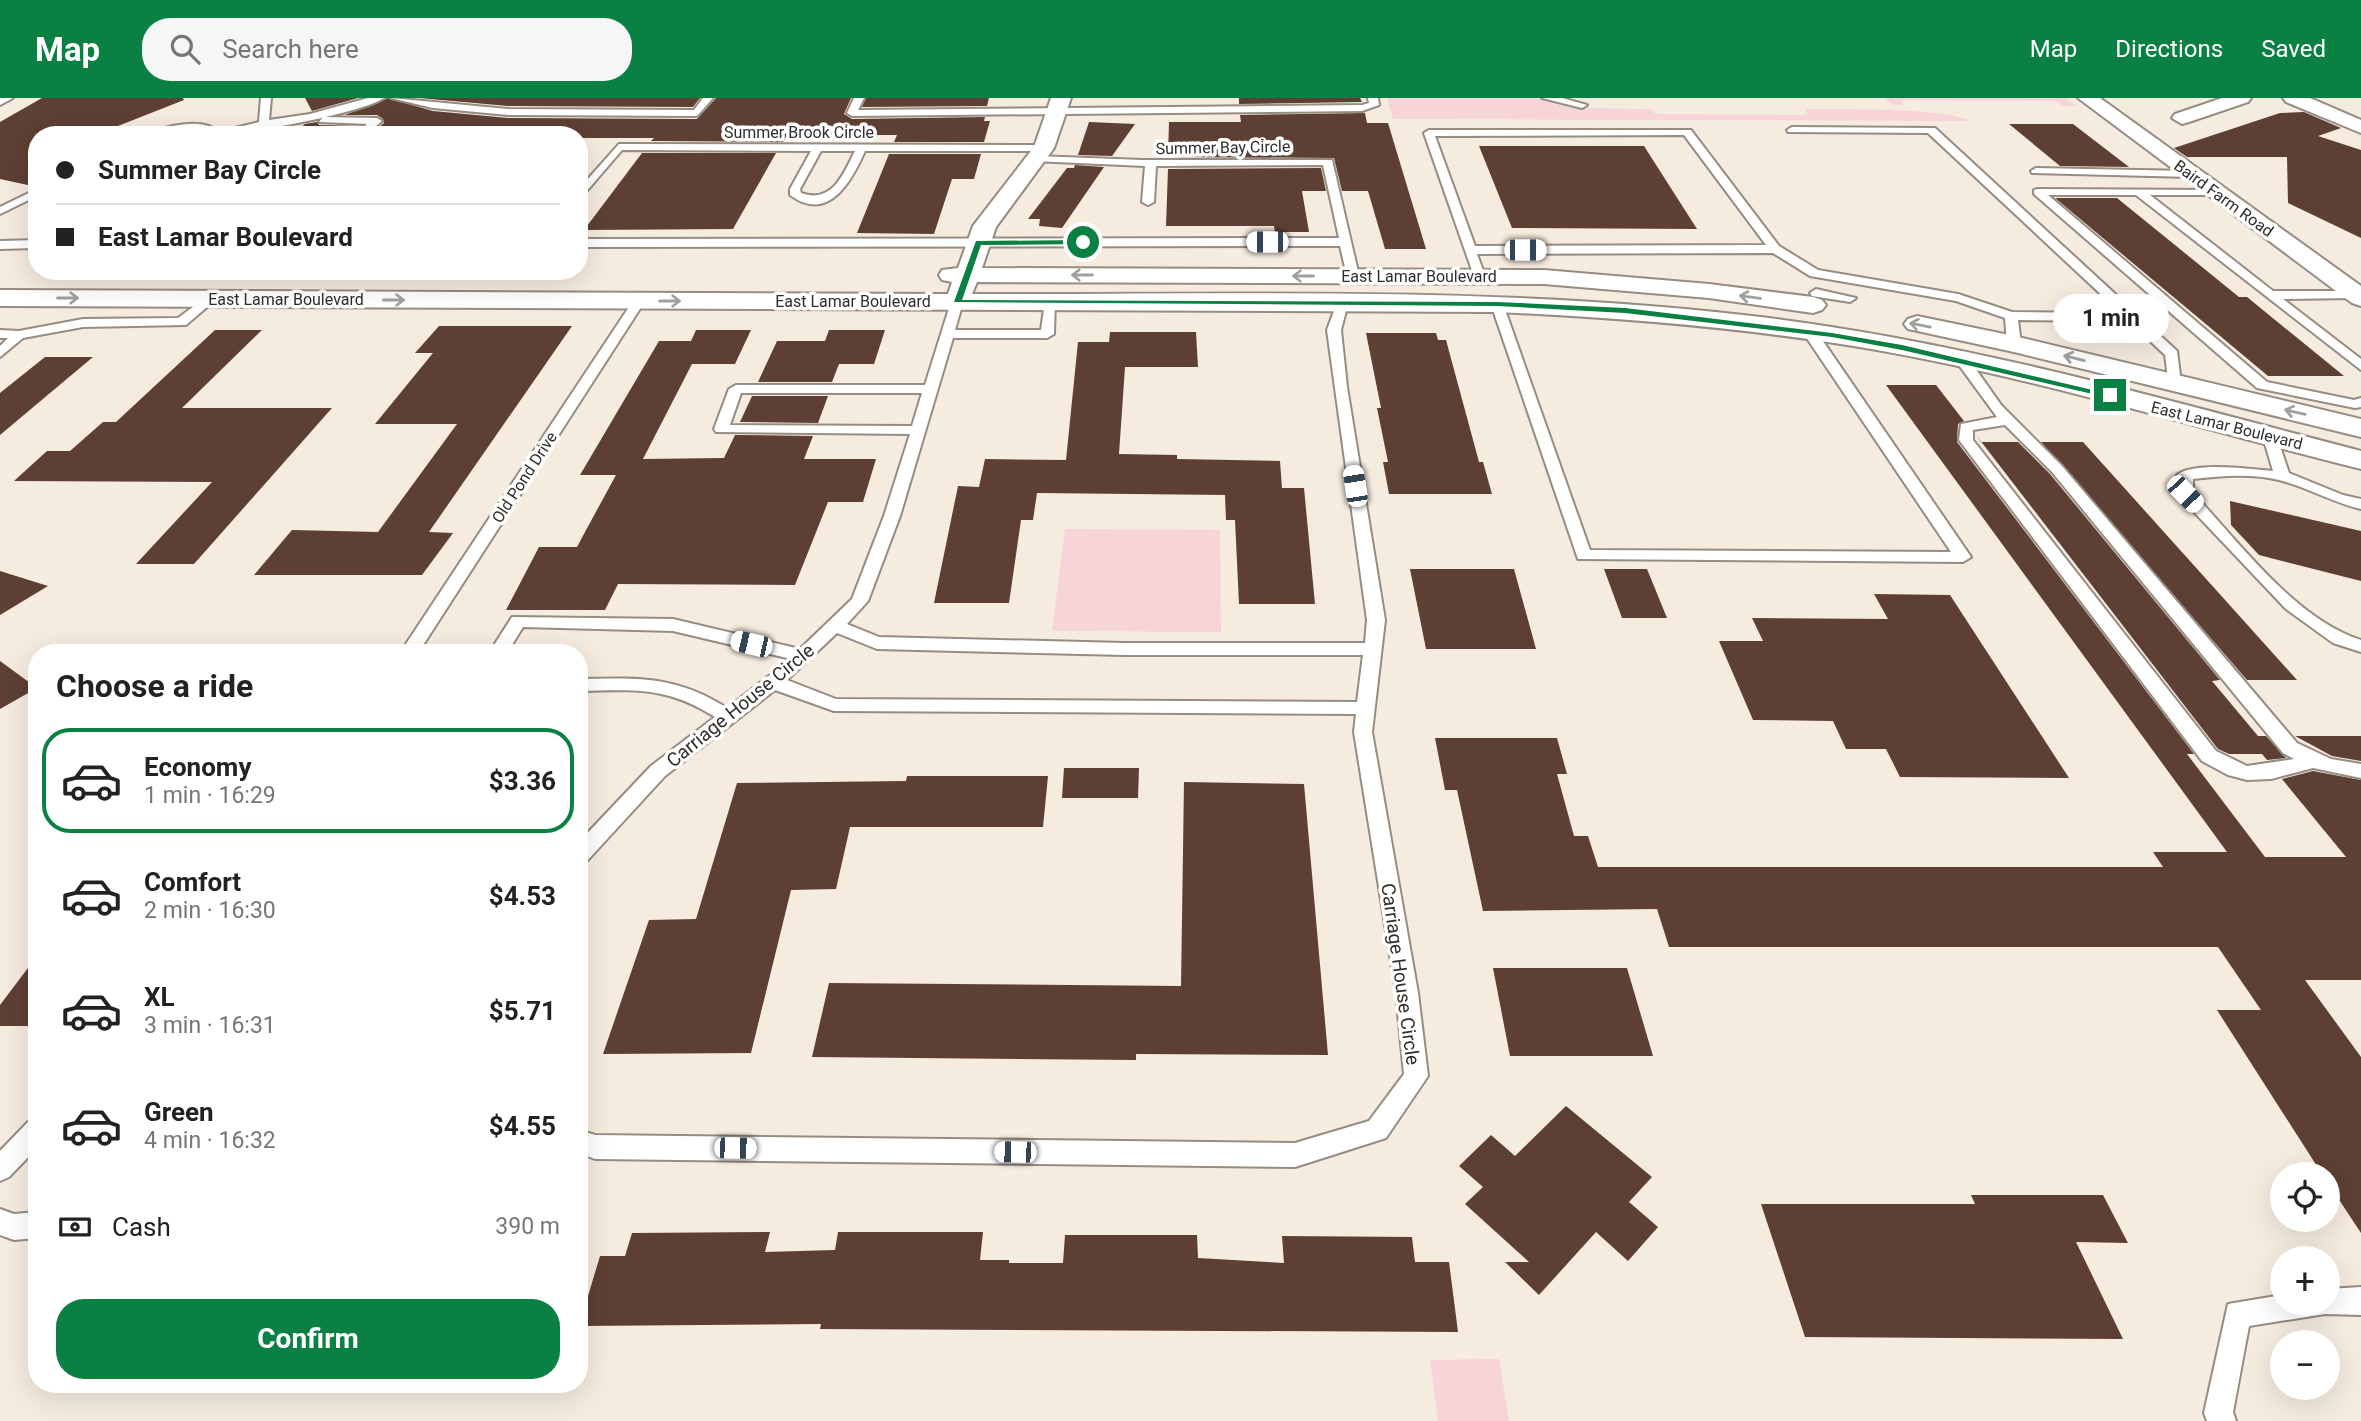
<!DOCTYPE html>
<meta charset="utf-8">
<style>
body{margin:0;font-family:Roboto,sans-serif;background:#f6f6f6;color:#222;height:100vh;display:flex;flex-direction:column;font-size:26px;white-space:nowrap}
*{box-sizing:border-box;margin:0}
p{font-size:23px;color:#767676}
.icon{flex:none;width:38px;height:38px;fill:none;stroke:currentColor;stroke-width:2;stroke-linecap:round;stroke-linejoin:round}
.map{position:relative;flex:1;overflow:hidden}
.panel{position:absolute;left:28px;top:546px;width:560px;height:749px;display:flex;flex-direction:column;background:#fff;border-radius:28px;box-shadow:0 7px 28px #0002}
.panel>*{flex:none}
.top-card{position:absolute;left:28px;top:28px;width:560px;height:154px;border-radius:28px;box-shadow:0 7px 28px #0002;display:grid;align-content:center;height:154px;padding:0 28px;background:#fff}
.buttons{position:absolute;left:2270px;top:1064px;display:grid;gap:14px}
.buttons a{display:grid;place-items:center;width:70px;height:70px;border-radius:50%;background:#fff;box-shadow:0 7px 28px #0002;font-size:35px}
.end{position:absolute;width:32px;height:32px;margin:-16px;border:9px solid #0b8043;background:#fff;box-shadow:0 0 0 4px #fff}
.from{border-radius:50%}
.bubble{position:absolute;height:49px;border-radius:24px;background:#fff;box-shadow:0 7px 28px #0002;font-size:23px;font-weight:700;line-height:49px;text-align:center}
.car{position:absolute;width:21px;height:42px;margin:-21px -10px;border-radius:9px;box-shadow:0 0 5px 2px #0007;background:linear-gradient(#fff 24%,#345 0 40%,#fff 0 76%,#345 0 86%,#fff 0)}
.top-card b{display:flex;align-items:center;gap:24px;height:66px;font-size:26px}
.top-card b+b{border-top:2px solid #e0e0e0}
.top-card i{width:18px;height:18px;background:#222}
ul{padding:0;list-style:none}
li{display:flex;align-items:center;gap:21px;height:105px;margin:0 14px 10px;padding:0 14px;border:4px solid transparent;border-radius:28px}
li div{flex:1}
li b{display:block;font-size:26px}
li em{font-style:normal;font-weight:700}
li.on{border-color:#0b8043}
li>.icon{width:63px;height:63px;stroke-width:1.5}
h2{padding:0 28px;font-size:32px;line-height:84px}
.pay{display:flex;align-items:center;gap:18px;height:77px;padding:0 28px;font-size:26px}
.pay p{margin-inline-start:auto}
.cta{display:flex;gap:14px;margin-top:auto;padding:14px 28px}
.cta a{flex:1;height:80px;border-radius:28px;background:#0b8043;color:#fff;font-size:28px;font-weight:700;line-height:80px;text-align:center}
header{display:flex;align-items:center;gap:42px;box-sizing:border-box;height:98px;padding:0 35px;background:#0b8043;color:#fff}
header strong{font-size:33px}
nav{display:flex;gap:38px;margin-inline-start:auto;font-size:24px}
.search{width:490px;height:63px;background:#f6f6f6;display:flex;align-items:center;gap:18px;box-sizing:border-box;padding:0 24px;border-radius:28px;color:#767676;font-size:26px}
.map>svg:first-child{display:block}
.green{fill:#f6d4d8}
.building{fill:#5e3f33}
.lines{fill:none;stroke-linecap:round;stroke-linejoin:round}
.lane-casing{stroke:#968c81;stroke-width:4}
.street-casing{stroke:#968c81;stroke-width:4}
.secondary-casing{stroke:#968c81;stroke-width:4}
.lane{fill:#fff;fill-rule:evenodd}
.street{fill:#fff;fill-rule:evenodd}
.secondary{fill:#fff;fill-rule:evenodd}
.oneway{stroke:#a2a09f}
.route{fill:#0b8043}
.labels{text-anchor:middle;stroke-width:7;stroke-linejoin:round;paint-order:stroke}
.far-street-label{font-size:16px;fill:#312d29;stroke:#fff}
.street-label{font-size:19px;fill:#312d29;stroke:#fff}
</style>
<header>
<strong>Map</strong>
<div class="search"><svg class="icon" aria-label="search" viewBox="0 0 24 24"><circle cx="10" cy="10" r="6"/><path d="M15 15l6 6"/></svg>Search here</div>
<nav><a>Map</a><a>Directions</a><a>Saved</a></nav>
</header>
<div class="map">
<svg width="2361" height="1323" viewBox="0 0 2361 1323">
<rect width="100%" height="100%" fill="#f6ebdf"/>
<!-- green -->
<g class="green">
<path d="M1387,0H1535L1570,10L1651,11L1655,16L1804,17L1808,15L1805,11C1837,11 1947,10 1970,23L1393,21Z"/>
<path d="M1885,0H2066L2076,8H2063L2056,3L1901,2L1904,7H1892Z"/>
<path d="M1065,431L1220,432L1221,534L1052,533Z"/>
<path d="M1499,1261L1509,1323H1438L1430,1262Z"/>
</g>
<!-- building -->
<g class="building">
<path d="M42,0H183L184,2L95,37H37V89L0,81V24Z"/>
<path d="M305,0H358L312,13Z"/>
<path d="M388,0L433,13L508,20L697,21L716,0H851L844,16L852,21L985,19L984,23H990L984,44H894L897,37H787L783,44L651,43L654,40H579V36L370,37L384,25L383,21L377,17H345Z"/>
<path d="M419,0H700L693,9L508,8Z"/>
<path d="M866,0H989L987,8L862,9Z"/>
<path d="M1239,0H1360L1362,4L1239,6Z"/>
<path d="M2304,14L2341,30L2318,38L2361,52V140L2288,105L2287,59H2187L2174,50L2280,15Z"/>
<path d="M1365,15L1367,25H1388L1426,151H1385L1368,93H1342L1334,60L1168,59L1169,24H1241L1240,17Z"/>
<path d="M317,24L319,27L360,28L351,37H291L305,26Z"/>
<path d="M1089,24L1135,26L1112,58L1078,57Z"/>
<path d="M2009,26H2073L2129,69L2060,68Z"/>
<path d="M1479,48H1644L1697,131L1512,130Z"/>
<path d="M642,55H776L733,131L584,132Z"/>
<path d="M889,56H981L974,81H952L934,136L857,135Z"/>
<path d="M1075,67L1104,69L1062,130L1039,128L1040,121H1028L1067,70H1074Z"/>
<path d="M1321,70L1326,93H1302L1309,134H1275L1274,128H1166L1168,71Z"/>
<path d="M2055,100H2117L2239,199H2247L2344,278H2268Z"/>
<path d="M439,228H572L429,434L453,435L422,477H254L292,432L378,434L457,326H375L433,255H415Z"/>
<path d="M215,232H262L182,310H332L194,466H136L212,384L14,383L47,353H70L103,324H116Z"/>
<path d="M696,232H751L735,266H692L643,361L724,360L735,337L813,338L804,361H876L863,404H828L795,487L618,486L605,512H506L539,449H577L585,434L616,377H580L659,243H691Z"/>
<path d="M829,232H885L874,266H839L832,284H758L777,243H825Z"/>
<path d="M1110,234H1196L1198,269H1125L1119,356L1177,357V361L1280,363L1282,390H1304L1315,506H1239L1235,422H1226L1225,397L1037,395L1033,422H1021L1009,505H934L958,388L979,389L985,361L1066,362L1078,244H1109Z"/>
<path d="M1366,235H1436L1438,242H1446L1479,364H1483L1492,396H1389L1383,364H1388L1377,310H1381Z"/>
<path d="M45,259H93L0,337V295Z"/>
<path d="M1886,287H1936L1964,323L1958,326L1957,344L2194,656H2187L2265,759H2346L2282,681L2313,673L2361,682V882H2305L2361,959V1135L2328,1085V1076H2322L2217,912H2261L2218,849H1669L1657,811L1483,813L1457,692H1445L1435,640H1557L1567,676H1557L1574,738H1588L1598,769H2163L2153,754H2227Z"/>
<path d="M752,298H828L818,325L740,324Z"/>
<path d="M1976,337L1981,344H2018L2050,376L2220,582L2212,583L2258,638H2266L2286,660L2267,662L2262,656H2229L2218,651Z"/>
<path d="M2041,344H2083L2297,582H2247Z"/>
<path d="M2230,403L2361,433V483L2259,457L2231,427Z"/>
<path d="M1410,471H1514L1536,551H1426Z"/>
<path d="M1604,471H1647L1667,520H1622Z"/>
<path d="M0,473L48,488L0,517Z"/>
<path d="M1874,496L1950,497L2069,680L1900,679L1886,651H1846L1833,623L1753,622L1719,543H1763L1752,520L1888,521Z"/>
<path d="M0,563L37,590L0,611Z"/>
<path d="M2295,638H2361V663L2332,658Z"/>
<path d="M1064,670H1139L1138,700H1062Z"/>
<path d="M907,678H1048L1043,729H850L836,791L791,792L751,955L603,956L649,822L696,821L737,685L906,683Z"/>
<path d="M1184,684L1304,686L1328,957L1136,956V962L812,959L829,885L1181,888Z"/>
<path d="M37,858V928H0V907Z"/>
<path d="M1493,870H1627L1653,958H1510Z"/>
<path d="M1566,1008L1652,1079L1629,1104L1658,1129L1628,1163L1596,1134L1539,1197L1505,1164H1529L1465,1106L1483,1089L1459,1068L1491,1037L1515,1058Z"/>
<path d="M1971,1097H2103L2128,1145L2076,1144L2123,1241L1805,1239L1761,1106H1975Z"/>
<path d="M770,1134L765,1154L835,1152L838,1134H983L980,1162H1009V1165H1063L1065,1137H1197L1198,1160L1284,1165L1282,1138L1412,1139L1415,1164H1449L1458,1234L820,1231L821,1226L579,1228L600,1158H625L632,1135Z"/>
</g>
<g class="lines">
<defs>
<g id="lane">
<path d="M0,0H13L0,7Z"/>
<path d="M261,0H271L269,22L310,16L368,0H384C359,16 243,37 211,37L206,32C187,30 168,37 148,37C165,27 204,19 219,34L259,24Z"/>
<path d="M391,0L508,11L694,12L703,0H713L697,18L508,17L433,10Z"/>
<path d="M854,0H864L858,12L1362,7L1369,5L1368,0H1378L1379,7L1362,13L852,18L847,15Z"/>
<path d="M1542,0H1562L1587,7L1582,10Z"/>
<path d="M323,19L377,20L382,23L366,37H354L367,26L319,24Z"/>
<path d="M1792,29L1935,30L2177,253L2181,285L2169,288L2165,257L2129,223L2018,222L2021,246L2014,250L2007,246L2005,220L1956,203L1810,178L1773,155L1477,156L1485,178L1475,181L1424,35L1429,32H1691L1779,148L1818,172L1958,196L2012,214L2121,215L1928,35L1788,34L1787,32ZM1684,37L1766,147L1475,148L1435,38Z"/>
<path d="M619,46L1044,47L1049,50L1044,53H865C852,82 829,126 790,97V91L811,53L622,52L579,102V91ZM821,53H855C843,77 832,106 801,95L800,91Z"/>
<path d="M1037,58L1142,62H1332L1359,178L1353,182L1347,178L1340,148L579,149V141L1339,140L1323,67L1156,68L1154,104L1148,107L1142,104L1145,68L1033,63L1032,61Z"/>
<path d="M2036,70L2191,73L2196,76L2191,79L2032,75L2031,73Z"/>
<path d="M37,91V98L0,116V109Z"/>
<path d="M2038,91L2219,92V96L2215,97H2150L2273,193H2359L2361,196L2355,200L2283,201L2361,261V272L2136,97H2048L2267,284L2354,302L2361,300V309L2355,310L2257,290L2034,96V92Z"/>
<path d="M37,142V150L0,151V143Z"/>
<path d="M306,173H319L310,180L304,176Z"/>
<path d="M384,173H396L388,180L382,176Z"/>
<path d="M513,173H526L517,180L511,176Z"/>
<path d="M1816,191L1856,200L1850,204L1812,198L1810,195Z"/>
<path d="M209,197L213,198V204L186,227L83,229L23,240L0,259V248L8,240H0V232L19,233L83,221L178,220Z"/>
<path d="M639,199L645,203L418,555H400L633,203Z"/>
<path d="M957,200L963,204L955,232H1041L1045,204L1055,201L1054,236L1047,240H953L900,418L868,503L847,526L879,539L1124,545H1365L1367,522L1327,232L1338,202L1348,205L1341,232L1347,289L1385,522L1372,634L1418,895L1428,978L1386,1040L1295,1069L595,1061L579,1055V1032L595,1037L1295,1045L1369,1023L1404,976L1396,895L1354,634L1356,616L834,613L775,592L665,678L586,764L579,766V744L651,668L715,619C666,588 635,592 579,593V581C638,580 675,577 727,610L791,561L673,533L523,529L507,555H489L512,519L673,521L800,551L852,501L884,418L910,336L716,334L714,331L729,291L736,287H925L951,204ZM741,295H922L912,328L730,327ZM837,535L877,551L1124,557H1363L1357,604L836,601L787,582Z"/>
<path d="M1497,202L1503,206L1590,452L1951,454L1802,233L1809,229L1814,230L1971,459L1963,464L1578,461L1491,206Z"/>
<path d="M1958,260H1968L2001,307L2062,368L2297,645L2331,661L2361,666V680L2313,670L2271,681L2247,682L2228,677L2202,663L1959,342L1961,326L1997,319L1956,263ZM2005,327L2052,374L2283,655L2294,661L2247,668L2216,653L1973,342V332Z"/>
<path d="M2270,335L2277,339L2289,375L2343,397L2361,401V411C2332,404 2307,389 2279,382C2251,375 2221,378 2193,381V395C2239,444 2295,521 2361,542V554L2333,545L2286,511L2177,396V377C2193,363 2252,371 2273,373L2263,339Z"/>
<path d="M37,1021V1050L9,1079L0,1083V1053L28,1024Z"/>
<path d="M0,1111L14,1116L37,1114V1140L14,1142L0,1137Z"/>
<path d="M2361,1189V1217L2325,1216L2249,1228L2233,1314L2236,1323H2207L2204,1315L2228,1206L2282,1197V1206H2328V1191Z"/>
</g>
<g id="street">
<path d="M2222,0H2251L2248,4L2189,24L2182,26L2172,20L2175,16Z"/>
<path d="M2283,0H2310L2361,22V35L2286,4Z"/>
</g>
<g id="secondary">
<path d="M1051,0H1071L1054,50L996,129L982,170L1544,172L1709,186L1813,199L1822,202L1826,207L1822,212L1813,215L1709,200L1544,186L977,184L972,196C1238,197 1505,187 1769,220C1970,245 2166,302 2361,353V371C2200,331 2041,281 1877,252C1751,230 1624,220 1497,214L0,208V192L948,196L952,184L942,182L939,177L942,172L958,170L973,128L1034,49Z"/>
<path d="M2078,0H2100L2361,188V208L2352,205Z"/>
<path d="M1917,218L2014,238L2361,321V339L2014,254L1908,231L1904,226L1908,221Z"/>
</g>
</defs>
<!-- lane casing -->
<use href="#lane" class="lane-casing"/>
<!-- street casing -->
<use href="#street" class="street-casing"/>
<!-- secondary casing -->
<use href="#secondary" class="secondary-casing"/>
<!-- lane -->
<use href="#lane" class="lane"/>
<!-- street -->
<use href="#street" class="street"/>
<!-- secondary -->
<use href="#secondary" class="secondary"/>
</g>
<!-- one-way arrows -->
<defs><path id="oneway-shaft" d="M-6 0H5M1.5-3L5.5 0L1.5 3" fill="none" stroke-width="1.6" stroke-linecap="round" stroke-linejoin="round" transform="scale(1.75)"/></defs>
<g class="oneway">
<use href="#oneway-shaft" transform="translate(1082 177) rotate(180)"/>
<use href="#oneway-shaft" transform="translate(1303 178) rotate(-180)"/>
<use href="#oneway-shaft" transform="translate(1750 199) rotate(-173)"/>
<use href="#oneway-shaft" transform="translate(68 200)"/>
<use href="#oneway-shaft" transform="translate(394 202)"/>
<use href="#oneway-shaft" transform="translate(670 203)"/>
<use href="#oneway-shaft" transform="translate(1920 227) rotate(-169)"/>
<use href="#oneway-shaft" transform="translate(2074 260) rotate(-166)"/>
<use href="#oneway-shaft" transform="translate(2295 314) rotate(-167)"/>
</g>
<!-- route -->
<path class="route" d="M1083,142L1086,146L981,147L962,202L1497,204L1625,210L1832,235L1902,247L2114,297L2110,300L1902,252L1832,239L1625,215L1497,208L954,204L976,143Z"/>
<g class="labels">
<!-- far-street labels -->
<g class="far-street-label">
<text x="799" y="40">Summer Brook Circle</text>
<text transform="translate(1223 49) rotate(-1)" y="6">Summer Bay Circle</text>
<text transform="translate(2224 100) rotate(36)" y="6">Baird Farm Road</text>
<text x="1419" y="184">East Lamar Boulevard</text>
<text x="286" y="207">East Lamar Boulevard</text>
<text x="853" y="209">East Lamar Boulevard</text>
<text transform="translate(2227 327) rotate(14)" y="6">East Lamar Boulevard</text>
<text transform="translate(524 379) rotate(-57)" y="6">Old Pond Drive</text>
</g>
<!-- street labels -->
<g class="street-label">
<text transform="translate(740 607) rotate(-39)" y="7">Carriage House Circle</text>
<text transform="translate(1401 876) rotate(82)" y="7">Carriage House Circle</text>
</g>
</g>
</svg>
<div class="buttons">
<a><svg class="icon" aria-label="locate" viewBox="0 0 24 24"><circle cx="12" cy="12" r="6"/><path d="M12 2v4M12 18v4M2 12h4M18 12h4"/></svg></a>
<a>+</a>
<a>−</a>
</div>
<i class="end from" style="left:1083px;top:144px"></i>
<i class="end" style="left:2110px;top:297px"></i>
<div class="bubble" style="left:2053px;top:196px;width:116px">1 min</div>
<i class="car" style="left:1267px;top:144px;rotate:270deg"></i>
<i class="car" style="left:1525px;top:152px;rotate:90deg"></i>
<i class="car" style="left:1355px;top:388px;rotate:351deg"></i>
<i class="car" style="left:2185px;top:396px;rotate:136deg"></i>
<i class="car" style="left:751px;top:546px;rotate:283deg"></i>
<i class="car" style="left:735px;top:1050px;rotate:91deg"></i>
<i class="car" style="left:1015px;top:1054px;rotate:271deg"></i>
<div class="top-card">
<b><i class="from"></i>Summer Bay Circle</b>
<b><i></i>East Lamar Boulevard</b>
</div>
<section class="panel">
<h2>Choose a ride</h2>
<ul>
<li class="on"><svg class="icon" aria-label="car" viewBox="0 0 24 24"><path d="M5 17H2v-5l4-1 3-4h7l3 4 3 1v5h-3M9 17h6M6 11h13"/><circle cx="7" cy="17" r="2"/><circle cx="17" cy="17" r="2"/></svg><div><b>Economy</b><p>1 min · 16:29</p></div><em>$3.36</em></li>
<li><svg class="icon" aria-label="car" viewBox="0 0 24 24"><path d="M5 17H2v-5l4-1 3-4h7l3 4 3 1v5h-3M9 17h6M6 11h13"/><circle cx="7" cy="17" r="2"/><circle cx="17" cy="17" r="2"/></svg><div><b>Comfort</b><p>2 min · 16:30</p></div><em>$4.53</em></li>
<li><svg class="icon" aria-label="car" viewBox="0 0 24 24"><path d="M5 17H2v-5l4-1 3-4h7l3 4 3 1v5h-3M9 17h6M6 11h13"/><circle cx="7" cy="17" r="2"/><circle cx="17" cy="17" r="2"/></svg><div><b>XL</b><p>3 min · 16:31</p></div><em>$5.71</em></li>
<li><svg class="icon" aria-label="car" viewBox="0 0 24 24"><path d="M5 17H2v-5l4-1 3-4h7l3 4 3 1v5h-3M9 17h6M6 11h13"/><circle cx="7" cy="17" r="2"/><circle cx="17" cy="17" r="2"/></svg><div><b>Green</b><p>4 min · 16:32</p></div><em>$4.55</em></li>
</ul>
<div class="pay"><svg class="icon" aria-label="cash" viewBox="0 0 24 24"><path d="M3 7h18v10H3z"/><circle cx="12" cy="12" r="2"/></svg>Cash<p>390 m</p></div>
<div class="cta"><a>Confirm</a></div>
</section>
</div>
